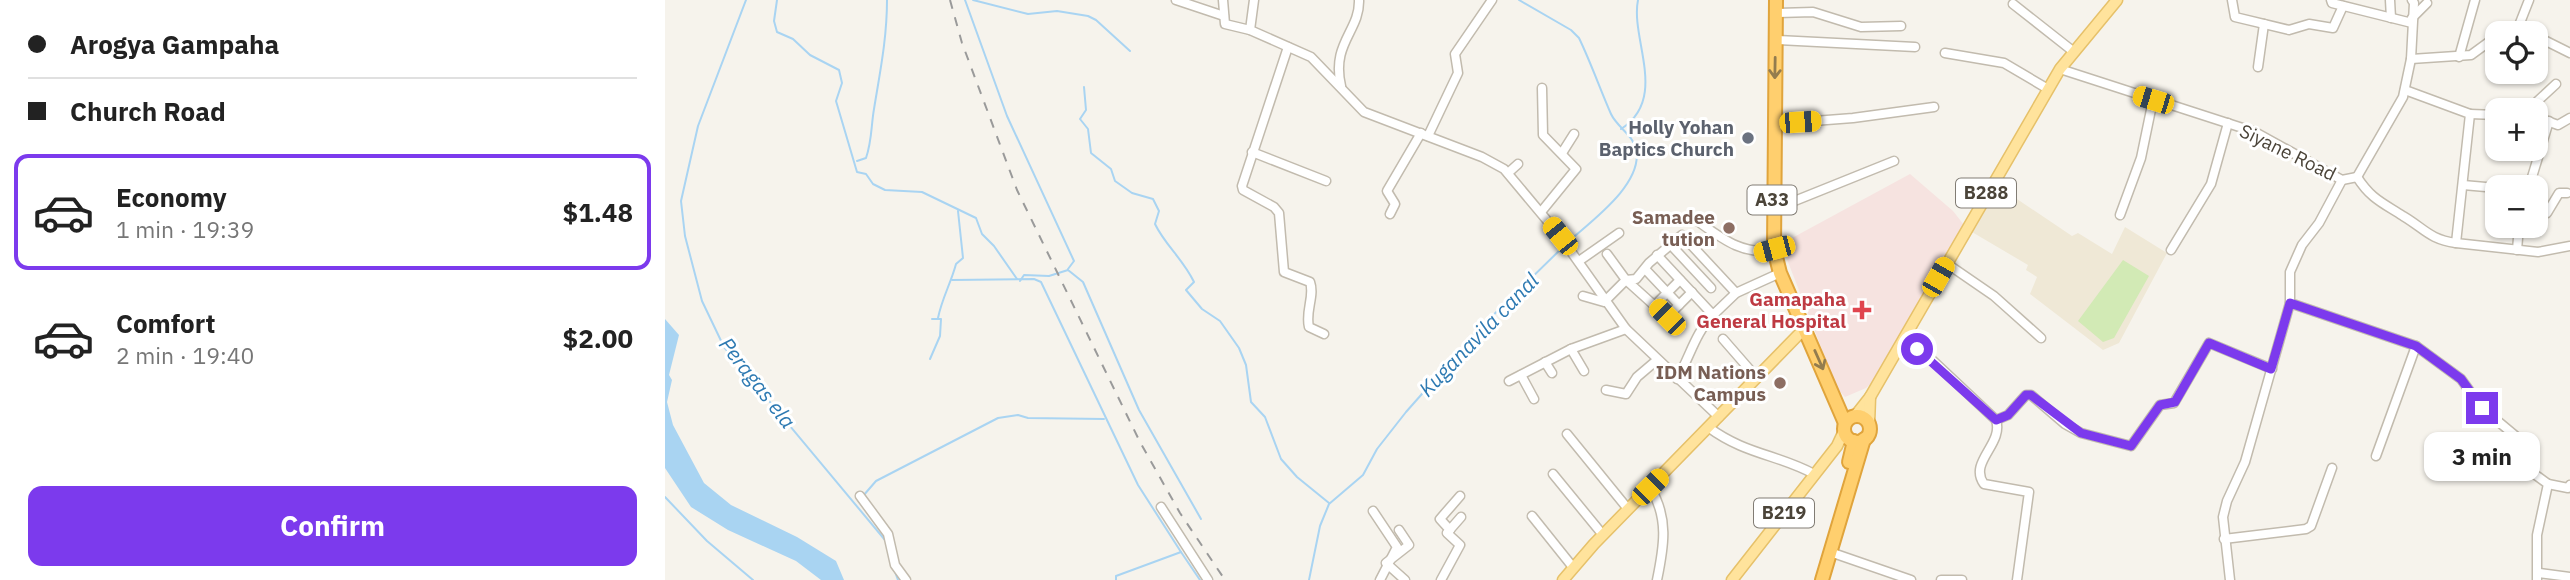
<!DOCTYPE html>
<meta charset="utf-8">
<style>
body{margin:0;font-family:"IBM Plex Sans",sans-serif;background:#f6f6f6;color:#222;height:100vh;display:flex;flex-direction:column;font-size:26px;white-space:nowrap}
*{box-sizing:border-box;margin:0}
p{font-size:23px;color:#767676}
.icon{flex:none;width:38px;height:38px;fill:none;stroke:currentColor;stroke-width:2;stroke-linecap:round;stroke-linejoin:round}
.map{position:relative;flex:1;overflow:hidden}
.side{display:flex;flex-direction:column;background:#fff;width:665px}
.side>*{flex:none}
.hud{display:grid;align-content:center;height:154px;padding:0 28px;background:#fff}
.buttons{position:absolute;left:1820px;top:21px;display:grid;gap:14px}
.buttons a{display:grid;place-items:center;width:63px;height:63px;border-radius:14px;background:#fff;box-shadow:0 2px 5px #0004;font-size:35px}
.end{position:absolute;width:32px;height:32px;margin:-16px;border:9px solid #7c3aed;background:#fff;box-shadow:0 0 0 4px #fff}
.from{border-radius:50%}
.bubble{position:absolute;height:49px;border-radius:14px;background:#fff;box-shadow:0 2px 5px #0004;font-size:23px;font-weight:700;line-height:49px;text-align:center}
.car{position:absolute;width:21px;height:42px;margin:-21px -10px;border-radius:9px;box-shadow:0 0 5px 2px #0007;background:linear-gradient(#f5c518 24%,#345 0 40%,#f5c518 0 76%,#345 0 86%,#f5c518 0)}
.hud b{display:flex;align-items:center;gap:24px;height:66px;font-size:26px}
.hud b+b{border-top:2px solid #e0e0e0}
.hud i{width:18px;height:18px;background:#222}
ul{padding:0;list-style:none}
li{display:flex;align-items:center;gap:21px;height:116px;margin:0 14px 10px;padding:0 14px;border:4px solid transparent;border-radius:14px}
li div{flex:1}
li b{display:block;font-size:26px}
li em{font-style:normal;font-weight:700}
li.on{border-color:#7c3aed}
li>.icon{width:63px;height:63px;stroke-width:1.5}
.action{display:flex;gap:14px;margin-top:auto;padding:14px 28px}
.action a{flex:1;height:80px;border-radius:14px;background:#7c3aed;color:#fff;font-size:28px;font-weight:700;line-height:80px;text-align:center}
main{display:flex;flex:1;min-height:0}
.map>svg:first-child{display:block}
.education{fill:#efe8d6}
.medical{fill:#f6e3e0}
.green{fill:#d2eab5}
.water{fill:#a9d4f2}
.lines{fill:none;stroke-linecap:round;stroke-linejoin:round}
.stream{stroke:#a9d4f2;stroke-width:2}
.minor-casing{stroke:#c2bbae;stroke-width:11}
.major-casing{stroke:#e6c16a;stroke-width:13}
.highway-casing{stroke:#e0a43c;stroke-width:16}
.minor{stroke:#fff;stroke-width:8}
.major{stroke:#ffe39c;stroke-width:10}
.highway{stroke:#ffcf6e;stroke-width:12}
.rail{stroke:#9a9a9a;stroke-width:2;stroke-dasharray:9 9;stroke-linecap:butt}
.oneway{stroke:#937c4e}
.route{stroke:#7c3aed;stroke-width:9}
.worship-dot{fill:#6b7280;stroke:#fff;stroke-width:2.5}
.education-dot{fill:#8d6e63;stroke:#fff;stroke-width:2.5}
.health-dot{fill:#e0444e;stroke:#fff;stroke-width:2.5}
.labels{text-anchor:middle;stroke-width:6;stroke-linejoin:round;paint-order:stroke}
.shield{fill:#fff;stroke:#817c74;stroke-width:2}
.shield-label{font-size:18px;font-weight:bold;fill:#4b4439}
.worship-label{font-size:19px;font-weight:bold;fill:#5b616d;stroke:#fff;text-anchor:end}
.street-label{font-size:19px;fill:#4b4439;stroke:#fff}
.education-label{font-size:19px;font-weight:bold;fill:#785e54;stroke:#fff;text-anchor:end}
.health-label{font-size:19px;font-weight:bold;fill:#be3a42;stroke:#fff;text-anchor:end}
.water-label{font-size:21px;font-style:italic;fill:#2e7ab2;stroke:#fff}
</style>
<main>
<section class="side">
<div class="hud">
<b><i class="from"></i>Arogya Gampaha</b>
<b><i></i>Church Road</b>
</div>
<ul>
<li class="on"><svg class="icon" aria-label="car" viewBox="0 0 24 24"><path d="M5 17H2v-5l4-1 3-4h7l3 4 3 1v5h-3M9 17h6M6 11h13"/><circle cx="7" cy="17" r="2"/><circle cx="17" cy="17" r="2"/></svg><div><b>Economy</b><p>1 min · 19:39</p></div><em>$1.48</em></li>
<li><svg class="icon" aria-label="car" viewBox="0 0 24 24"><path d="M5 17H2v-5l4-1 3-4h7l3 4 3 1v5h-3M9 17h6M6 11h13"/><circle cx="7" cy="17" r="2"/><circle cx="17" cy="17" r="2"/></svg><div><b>Comfort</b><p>2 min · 19:40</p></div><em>$2.00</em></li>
</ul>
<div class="action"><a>Confirm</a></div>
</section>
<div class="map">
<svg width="1905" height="580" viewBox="0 0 1905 580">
<rect width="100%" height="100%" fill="#f6f3ec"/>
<!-- education -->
<path class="education" d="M1332,187L1342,189L1346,195L1407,236L1413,233L1447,254L1460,227L1502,253L1454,343L1438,350L1365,294L1372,277L1361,270L1363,265L1307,232Z"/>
<!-- medical -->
<path class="medical" d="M1245,174L1288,211L1299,225L1215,375L1201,388L1180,397L1172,388L1116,244Z"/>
<!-- green -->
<path class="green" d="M1458,260L1484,276L1449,338L1438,342L1413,321Z"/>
<!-- water -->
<path class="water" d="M0,319L14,335L4,375L7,380L2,402L8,425L39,483L66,505L132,537L171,561L179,580H156L131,561L63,530L26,507L0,468Z"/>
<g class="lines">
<!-- stream -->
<g class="stream">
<path d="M81,0L33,126L16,201L20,236L37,301L59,347L220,540"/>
<path d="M112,0L109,21L112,32L128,39L145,55L174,70L177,83L171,101L192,172L201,174L208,184L220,190L257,192L311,218L317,234L329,246L352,279"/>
<path d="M300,0L342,116L409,261L403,269"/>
<path d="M308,0L363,14L392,11L423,16L431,20L465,51"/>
<path d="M854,0L906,30L914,38C926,63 935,89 946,114C952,127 968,135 971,149C979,184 925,222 903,242"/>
<path d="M419,87L421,110L415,119L423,129L426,153L446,169L450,181L467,193L488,199L494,211L490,224C500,245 518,259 529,282L521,290L537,309L555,321L574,348L581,365L586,402L600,417L616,459L632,477L664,503"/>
<path d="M956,129C1004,98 965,39 973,0"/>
<path d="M192,161L201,158C207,141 206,126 209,109C215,72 222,38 222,0"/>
<path d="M287,280L369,279L376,282L473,485L516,552L451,576V580"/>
<path d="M355,281L359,275L384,276L403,270L418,282L474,410L536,519"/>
<path d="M273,318C277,298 286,283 291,264L298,258L293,211"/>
<path d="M265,359L275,336L276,319H267"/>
<path d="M198,496L211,481L333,418L353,415L363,418L439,419"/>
<path d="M0,497L42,541L88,580"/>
<path d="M516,552L535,580"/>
<path d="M224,555L233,580"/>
<path d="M644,580L655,526L664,504L698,475L712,449L741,412L817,326L899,246"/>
</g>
<defs>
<g id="minor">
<path d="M511,0L559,16"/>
<path d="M558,0L560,24L585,30"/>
<path d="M589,0L585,30L646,57L699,112L817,157L839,169L895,236L961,329L1054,417"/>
<path d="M1567,0L1570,17L1624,30L1644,24L1668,28L1678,6"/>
<path d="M1666,0L1667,3L1747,23"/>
<path d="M1725,0L1726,18"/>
<path d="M1348,4L1409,52"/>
<path d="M1111,13L1148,12L1196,27L1236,26"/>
<path d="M1747,18L1762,3"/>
<path d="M1851,33L1864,0"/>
<path d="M1111,40L1250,47"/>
<path d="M1871,41L1875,38L1905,53"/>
<path d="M623,47L577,186L578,190L609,207L614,213L619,272L645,282C650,296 640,311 644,327L659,334"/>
<path d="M1280,53L1339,63L1383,89"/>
<path d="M1794,57L1810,0"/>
<path d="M1746,59L1806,55L1832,36"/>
<path d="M1593,67L1599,24"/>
<path d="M1395,69L1590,132L1677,180L1692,177"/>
<path d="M676,86C666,43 695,31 694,0"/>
<path d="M1740,90L1805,114L1791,243L1873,252L1905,246"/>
<path d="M1863,110L1891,84"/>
<path d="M1805,114L1832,115"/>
<path d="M1871,117L1893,125L1905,118"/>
<path d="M1109,124L1188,118L1269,107"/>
<path d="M763,136L793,73L790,54L827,0"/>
<path d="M587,152L661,181"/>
<path d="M897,153L909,134"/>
<path d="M843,173L853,164"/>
<path d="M1692,177L1738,97L1746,59L1749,3L1747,0"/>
<path d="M1692,177C1706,199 1718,203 1738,216C1760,229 1764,239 1791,243"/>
<path d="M1798,185L1832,188"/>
<path d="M1864,187L1884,121"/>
<path d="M1871,208L1882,213L1894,193H1902"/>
<path d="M1107,210L1229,161"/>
<path d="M876,212L911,169L878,135L877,88"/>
<path d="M725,214L730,204L722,191L756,133"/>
<path d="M1455,215L1476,158L1488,100"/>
<path d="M1031,220C1055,237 1079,257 1109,249"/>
<path d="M1005,244L1046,288"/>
<path d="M1506,250L1546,184L1563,123"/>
<path d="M1852,250L1854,226"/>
<path d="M992,255L1048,315L1071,293L1115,273"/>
<path d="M914,261L954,233"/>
<path d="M1281,263L1329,296L1376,338"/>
<path d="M980,269L1014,305"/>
<path d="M1027,292L1002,317L961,280L971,279L984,263L1017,235L1071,293"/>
<path d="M918,296L939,302L961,280L942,254"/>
<path d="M1625,303L1751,346L1796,379L1817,408L1853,438L1861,450L1857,465L1883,484L1872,535V580"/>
<path d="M990,305L1015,280"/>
<path d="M1058,339L1092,378"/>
<path d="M1238,339L1265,358L1331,420"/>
<path d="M906,349L919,371"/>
<path d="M880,362L887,373"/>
<path d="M856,375L869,399"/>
<path d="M1012,379C1025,357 1030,333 1048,315"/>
<path d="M844,381L906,349L961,329"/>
<path d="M941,390L961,394L972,377L992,360"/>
<path d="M1331,420L1343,415L1361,395H1366L1400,424L1416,433L1466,446L1495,405L1509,403L1544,343L1607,369"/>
<path d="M1331,420C1339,444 1303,462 1319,484L1364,492L1352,580"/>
<path d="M1043,427C1081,455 1112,454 1149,474"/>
<path d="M902,434L963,509"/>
<path d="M1711,456L1751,346"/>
<path d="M888,474L938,535"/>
<path d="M1883,484L1903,488L1905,485"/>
<path d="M985,487C1004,518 999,546 992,580"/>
<path d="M195,496L223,534L230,565L241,580"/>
<path d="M496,507L543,580"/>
<path d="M708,511L732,547L715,580"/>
<path d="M867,516L907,566"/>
<path d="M734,530L744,545L721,563L740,580"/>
<path d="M785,530L775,519L795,496"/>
<path d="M1559,539L1641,529L1646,526L1667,468"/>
<path d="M1165,552L1246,580"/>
<path d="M1874,573L1905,577"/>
<path d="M776,580L795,545L782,533L796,517"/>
<path d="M1276,580H1297"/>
<path d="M1565,580L1558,517L1562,501L1580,462L1625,303V272L1637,245L1654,223L1677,180"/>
</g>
<g id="major">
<path d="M1190,416L1205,397L1395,69L1452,0"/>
<path d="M1204,425L1205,397"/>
<path d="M898,580L929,544L1140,328"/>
<path d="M1067,580L1172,446L1179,431"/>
</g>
<g id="highway">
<path d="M1111,0L1109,249L1115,273L1180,423"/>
<circle cx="1192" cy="429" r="13"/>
<path d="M1184,462L1189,441"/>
<path d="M1157,580L1199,439"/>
</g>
</defs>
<!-- minor casing -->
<use href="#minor" class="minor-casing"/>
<!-- major casing -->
<use href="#major" class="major-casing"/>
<!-- highway casing -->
<use href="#highway" class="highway-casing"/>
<!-- minor -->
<use href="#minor" class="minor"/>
<!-- major -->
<use href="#major" class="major"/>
<!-- highway -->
<use href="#highway" class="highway"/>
<!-- rail -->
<path class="rail" d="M285,0L297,43L352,190L475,442L515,513L560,580"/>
</g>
<!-- one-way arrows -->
<defs><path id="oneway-shaft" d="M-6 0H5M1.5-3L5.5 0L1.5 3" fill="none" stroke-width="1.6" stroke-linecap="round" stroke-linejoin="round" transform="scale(1.75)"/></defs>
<g class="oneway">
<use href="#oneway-shaft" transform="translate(1110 68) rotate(91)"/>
<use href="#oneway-shaft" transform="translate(1154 360) rotate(66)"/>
</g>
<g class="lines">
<!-- route -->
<path class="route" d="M1252,349L1331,420L1343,415L1361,395H1366L1416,433L1466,446L1495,405L1510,402L1544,343L1606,369L1625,303L1751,346L1796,379L1817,408"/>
</g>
<!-- markers -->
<circle class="worship-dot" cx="1083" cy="138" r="7"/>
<g class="education-dot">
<circle cx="1064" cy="228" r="7"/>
<circle cx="1115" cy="383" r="7"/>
</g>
<path class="health-dot" d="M1193.5 299.5h7v7h7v7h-7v7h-7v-7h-7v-7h7z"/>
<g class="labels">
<!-- shield labels -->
<g class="shield">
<rect x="1291" y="178.5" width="60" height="29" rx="5"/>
<rect x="1082.5" y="185.5" width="49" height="29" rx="5"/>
<rect x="1089" y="498.5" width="60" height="29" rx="5"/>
</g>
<g class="shield-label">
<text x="1321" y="199">B288</text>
<text x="1107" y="206">A33</text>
<text x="1119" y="519">B219</text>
</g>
<!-- worship labels -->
<g class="worship-label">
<text x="1069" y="134">Holly Yohan<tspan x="1069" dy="22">Baptics Church</tspan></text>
</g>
<!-- street labels -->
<g class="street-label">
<text transform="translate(1623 152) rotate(26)" y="7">Siyane Road</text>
</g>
<!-- education labels -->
<g class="education-label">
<text x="1050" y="224">Samadee<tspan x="1050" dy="22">tution</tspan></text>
<text x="1101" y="379">IDM Nations<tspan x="1101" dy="22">Campus</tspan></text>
</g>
<!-- health labels -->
<g class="health-label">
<text x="1181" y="306">Gamapaha<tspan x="1181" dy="22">General Hospital</tspan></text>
</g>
<!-- water labels -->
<g class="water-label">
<text transform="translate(814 335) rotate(-46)" y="7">Kuganavila canal</text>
<text transform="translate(92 383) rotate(52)" y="7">Peragas ela</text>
</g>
</g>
</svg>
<div class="buttons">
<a><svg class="icon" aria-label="locate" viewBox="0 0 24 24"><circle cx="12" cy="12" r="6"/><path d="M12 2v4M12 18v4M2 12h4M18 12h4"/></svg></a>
<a>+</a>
<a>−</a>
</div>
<i class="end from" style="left:1252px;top:349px"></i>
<i class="end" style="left:1817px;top:408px"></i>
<div class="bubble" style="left:1759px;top:432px;width:116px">3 min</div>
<i class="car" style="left:1488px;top:100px;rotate:287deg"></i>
<i class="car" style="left:1135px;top:122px;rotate:86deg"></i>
<i class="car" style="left:895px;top:236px;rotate:321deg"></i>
<i class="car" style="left:1109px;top:249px;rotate:255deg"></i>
<i class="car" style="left:1273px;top:277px;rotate:30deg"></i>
<i class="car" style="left:1002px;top:317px;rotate:315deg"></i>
<i class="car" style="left:985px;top:487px;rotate:45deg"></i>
</div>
</main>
